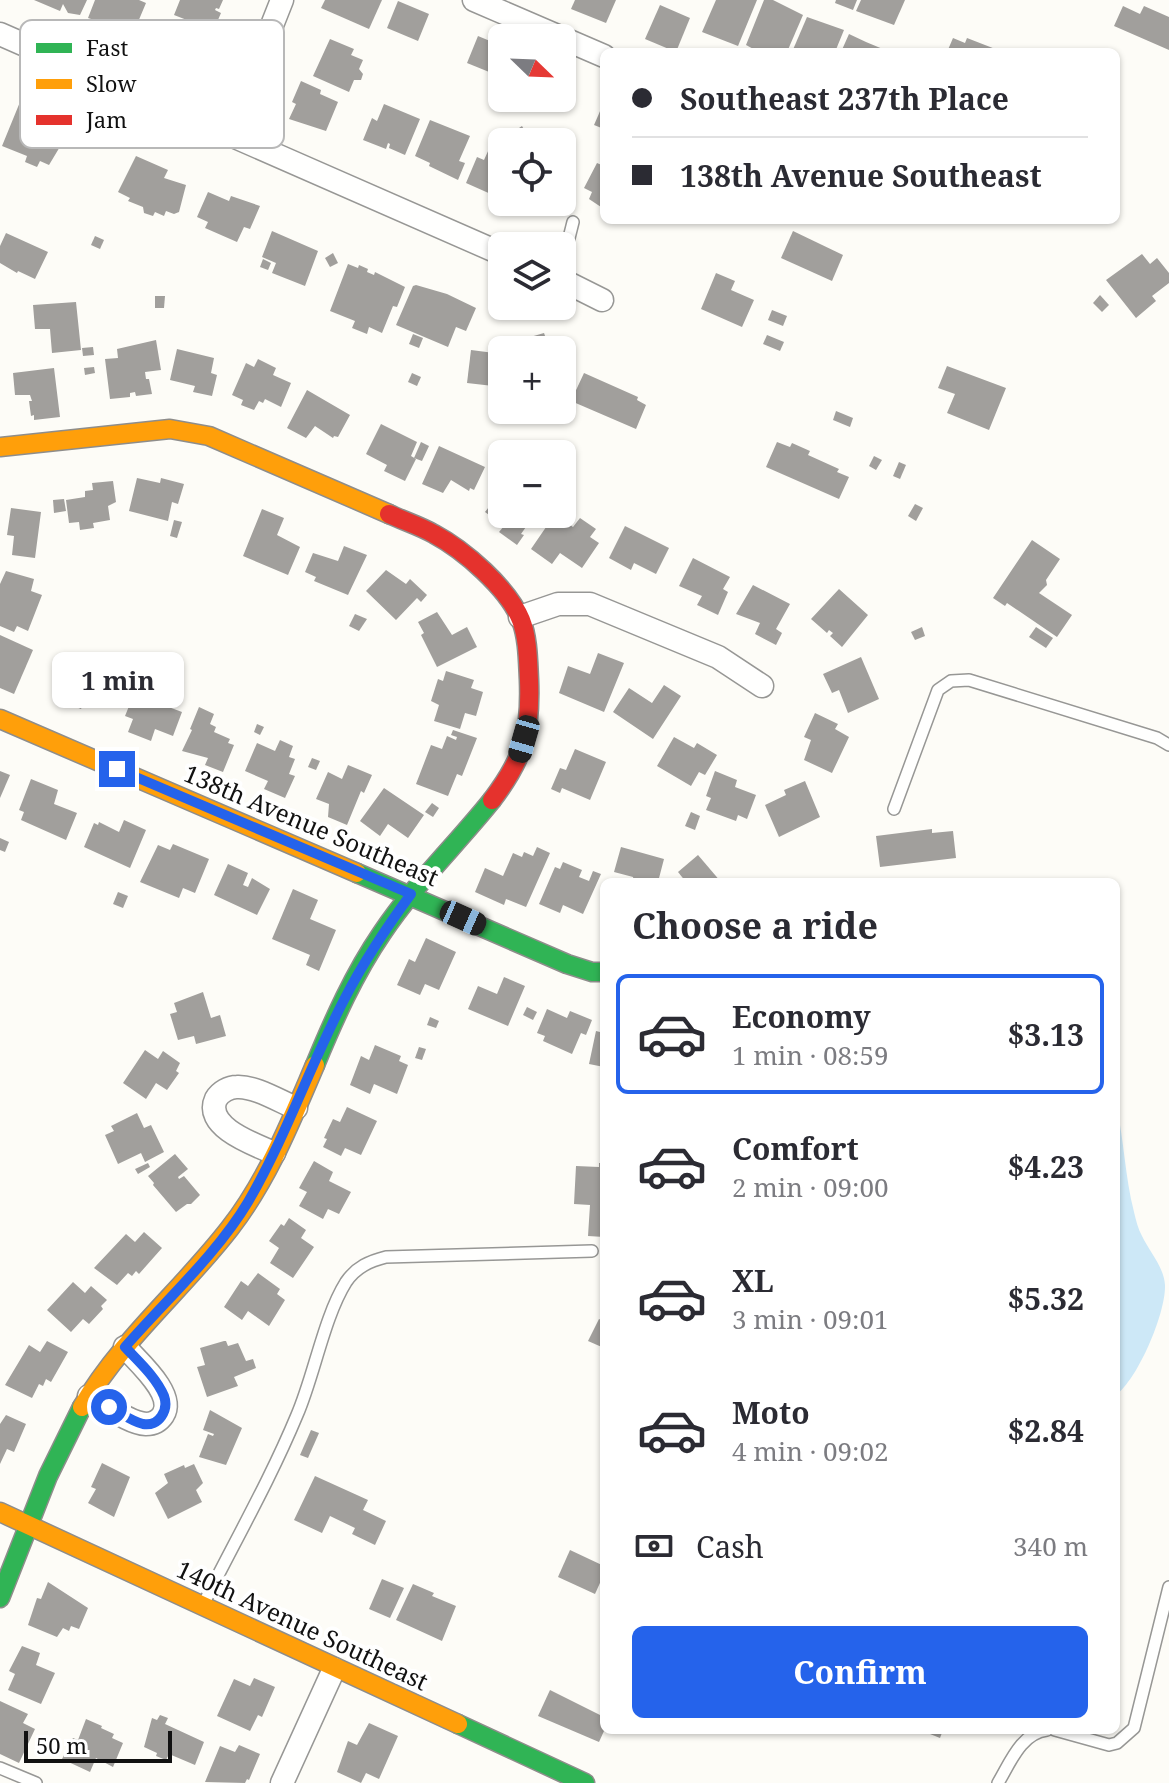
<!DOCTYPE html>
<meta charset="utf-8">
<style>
body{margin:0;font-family:"Noto Serif",serif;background:#f2f2f3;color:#2b2b33;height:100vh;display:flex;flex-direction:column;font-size:30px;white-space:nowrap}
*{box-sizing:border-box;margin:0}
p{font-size:26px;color:#7c7c81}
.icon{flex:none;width:44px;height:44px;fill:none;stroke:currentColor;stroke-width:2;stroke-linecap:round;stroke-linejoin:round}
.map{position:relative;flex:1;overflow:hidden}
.details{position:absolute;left:600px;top:878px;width:520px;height:856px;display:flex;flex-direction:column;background:#fff;border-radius:12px;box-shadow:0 2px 6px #0004}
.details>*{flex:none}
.banner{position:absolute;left:600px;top:48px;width:520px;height:176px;border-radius:12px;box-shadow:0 2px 6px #0004;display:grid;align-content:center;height:176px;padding:0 32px;background:#fff}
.needle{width:52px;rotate:113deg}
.fabs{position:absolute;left:488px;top:24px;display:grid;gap:16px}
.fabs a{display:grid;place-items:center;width:88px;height:88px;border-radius:12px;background:#fff;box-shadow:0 2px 6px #0004;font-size:40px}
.scale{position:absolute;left:24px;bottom:20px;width:148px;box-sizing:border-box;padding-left:8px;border:4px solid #111;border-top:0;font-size:22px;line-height:28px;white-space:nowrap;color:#111;-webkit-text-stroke:6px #fff;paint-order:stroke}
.end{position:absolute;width:36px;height:36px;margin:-18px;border:10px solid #2563eb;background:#fff;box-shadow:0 0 0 4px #fff}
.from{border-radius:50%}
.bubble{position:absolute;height:56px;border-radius:12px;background:#fff;box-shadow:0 2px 6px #0004;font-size:26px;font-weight:700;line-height:56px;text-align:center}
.car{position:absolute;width:24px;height:48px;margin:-24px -12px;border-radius:10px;box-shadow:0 0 6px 2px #0007;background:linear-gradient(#222 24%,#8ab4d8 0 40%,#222 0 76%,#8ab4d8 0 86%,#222 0)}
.banner b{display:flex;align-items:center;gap:28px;height:76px;font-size:30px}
.banner b+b{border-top:2px solid #e1e1e2}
.banner i{width:20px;height:20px;background:#2b2b33}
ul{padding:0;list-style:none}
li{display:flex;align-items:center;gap:24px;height:120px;margin:0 16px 12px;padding:0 16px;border:4px solid transparent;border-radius:12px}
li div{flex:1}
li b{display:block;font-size:30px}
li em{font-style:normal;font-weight:700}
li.active{border-color:#2563eb}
li>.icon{width:72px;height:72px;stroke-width:1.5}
h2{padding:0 32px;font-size:36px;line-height:96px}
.pay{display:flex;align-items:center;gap:20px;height:88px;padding:0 32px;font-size:30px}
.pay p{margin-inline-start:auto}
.cta{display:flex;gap:16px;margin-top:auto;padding:16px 32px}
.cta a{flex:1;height:92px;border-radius:12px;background:#2563eb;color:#fff;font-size:32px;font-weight:700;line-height:92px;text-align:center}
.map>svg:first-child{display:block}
.water{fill:#cde8f7}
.building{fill:#a19f9c}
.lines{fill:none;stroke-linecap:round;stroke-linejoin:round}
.lane-casing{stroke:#979795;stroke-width:14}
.street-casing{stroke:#979795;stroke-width:25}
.fast-casing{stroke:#8e8d8b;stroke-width:21}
.slow-casing{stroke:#8e8d8b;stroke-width:21}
.jam-casing{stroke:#8e8d8b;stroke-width:21}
.lane{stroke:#fffffe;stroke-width:11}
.street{stroke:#fffffe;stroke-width:22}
.fast{stroke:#30b455;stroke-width:18}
.slow{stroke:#ff9f0a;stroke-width:18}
.jam{stroke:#e5322d;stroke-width:18}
.route{stroke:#2563eb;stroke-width:10}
.labels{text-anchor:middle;stroke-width:8;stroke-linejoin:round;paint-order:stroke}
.street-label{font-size:24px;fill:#111;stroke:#fff}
.key{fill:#fff;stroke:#b8b8b8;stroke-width:2}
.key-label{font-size:22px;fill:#111}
</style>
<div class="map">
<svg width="1169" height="1783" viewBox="0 0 1169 1783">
<rect width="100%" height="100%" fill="#fdfcf7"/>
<!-- water -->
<path class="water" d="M1116,1104C1124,1139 1125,1177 1134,1212C1136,1220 1138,1229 1142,1236C1149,1251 1164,1267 1165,1285C1166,1313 1138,1379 1116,1395Z"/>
<!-- building -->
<g class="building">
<path d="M34,0H87L80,15L68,13L63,4L60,11Z"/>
<path d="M95,0H139L146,3L130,41L108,32L110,25L88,18Z"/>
<path d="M180,0H223L219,9L216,8L215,10L221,13L211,36L190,27L192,22L174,15Z"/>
<path d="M325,0H382L369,29L321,8Z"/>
<path d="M575,0H616L606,23L571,9Z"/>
<path d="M716,0H757L738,46L702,32Z"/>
<path d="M764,0H773L803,15L787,52H759L746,45Z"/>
<path d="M836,0H857L853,10L835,3Z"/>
<path d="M861,0H905L894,25L856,11Z"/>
<path d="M398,1L429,14L418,41L387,28Z"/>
<path d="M660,5L690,18L676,52L645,39Z"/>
<path d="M1123,6L1140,14L1144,6L1169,17V50L1114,26Z"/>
<path d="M807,17L844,30L835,52H792Z"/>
<path d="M849,34L866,42L890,52H841Z"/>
<path d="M478,36L502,46V69L499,76L467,63Z"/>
<path d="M953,38L965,43L967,38L1003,52H947Z"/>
<path d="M330,39L354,49L351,55L363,60L359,69L363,74L361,80H354L349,92L313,76Z"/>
<path d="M301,81L321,90L320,94L338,102L326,131L289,119L296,104L292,102Z"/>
<path d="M520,98H554L548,110Z"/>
<path d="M20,102L41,111L49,116L47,122L64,129L60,138L64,140L49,165L40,161L37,167L25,162L27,156L2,146Z"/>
<path d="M604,102V129L594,125Z"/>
<path d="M384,104L420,119L405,155L389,148L390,144L388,143L386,149L363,140L372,118L377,121Z"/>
<path d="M430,120L470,136L459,161L465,163L458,180L429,166L430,163L415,156Z"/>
<path d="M522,126L526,133L518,139L513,132Z"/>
<path d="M502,147V199L466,183L477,157L484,160L489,149L496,153Z"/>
<path d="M562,153L572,158L562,182L567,184L562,196Z"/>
<path d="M136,156L168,170L164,178L186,185L179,212L174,214L166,211L164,216L155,212L153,216L144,213L143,207L128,201L130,198L118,192Z"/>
<path d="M597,163L604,166V209L589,199L592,192L584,188Z"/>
<path d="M208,192L229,201L231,196L260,206L250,229L244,227L237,242L205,228L208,222L197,217Z"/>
<path d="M272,231L318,251L305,286L272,273L276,263L262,257Z"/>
<path d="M793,231L843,255L832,281L781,258Z"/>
<path d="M6,233L48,252L35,279L18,271L17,273L0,263V246Z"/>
<path d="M95,236L104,240L100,249L91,245Z"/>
<path d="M333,253L338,263L330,267L325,258Z"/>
<path d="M1142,254L1150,264L1157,258L1169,273V283L1152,296L1156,301L1136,318L1106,280Z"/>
<path d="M263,259L271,263L268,270L260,267Z"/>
<path d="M348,264L358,268L359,265L368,269L367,272L374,275L375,272L405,287L397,307L393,306L382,333L369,327L367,334L352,328L355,321L330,311Z"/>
<path d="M716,273L735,281L731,290L754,300L742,327L701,309Z"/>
<path d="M416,285L447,294L476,308L466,331L456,327L448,347L396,325L413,286Z"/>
<path d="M1100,295L1109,305L1102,312L1093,303Z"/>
<path d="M155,296H165L164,308H155Z"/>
<path d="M76,302L81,350L52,353L50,329H35L33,305Z"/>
<path d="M772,310L787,316L783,326L768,320Z"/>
<path d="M544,333L550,350H523L520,340Z"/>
<path d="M413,334L423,338L419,348L409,344Z"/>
<path d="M767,335L784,342L780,351L763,344Z"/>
<path d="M156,340L161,370L145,372L146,379H149L152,394L136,396L135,392L130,393V397L110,399L105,359L118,358L117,349Z"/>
<path d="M93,347L94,355L83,356L82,348Z"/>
<path d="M177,349L214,358L211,373L217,375L212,396L193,392L195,386L170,380Z"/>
<path d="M471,350L502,354V387L467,383Z"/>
<path d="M258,359L276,368L273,375L291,383L281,407L265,399L263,403L259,401L254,410L241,405L243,400L232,395L246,363L254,367Z"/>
<path d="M947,366L1006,388L989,430L947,413L955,394L938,388Z"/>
<path d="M94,367L95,373L85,375L84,368Z"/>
<path d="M54,368L60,417L34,420V415L31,416L29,401H32L30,395H15L13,373Z"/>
<path d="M412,373L421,377L417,386L408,382Z"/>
<path d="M584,373L638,397L637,400L646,405L636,429L571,401Z"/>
<path d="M307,390L350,415L338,437L334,436L333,438L315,426L306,438L287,428Z"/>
<path d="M836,411L853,418L850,427L833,420Z"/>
<path d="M381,424L417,442L411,456L416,459L405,481L384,471L387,465L366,454Z"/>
<path d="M421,442L429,446L422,461L414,458Z"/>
<path d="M777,442L790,447L792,443L810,451L808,455L839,469L837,472L849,477L839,499L766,467Z"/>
<path d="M439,446L485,467L474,490L470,488L469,491L451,480L443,493L422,484Z"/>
<path d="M874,456L882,460L876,470L869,466Z"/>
<path d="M899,462L906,465L900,479L893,476Z"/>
<path d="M137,478L160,483L161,478L184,484L178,504L172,502L168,521L129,511Z"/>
<path d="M113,481L116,502L108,506L110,520L93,523L94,528L80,530L79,522L69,523L66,500L85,497V491L93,490L92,483Z"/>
<path d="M502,490V514H535L521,534L524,535L517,545L499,532L504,526L485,512Z"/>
<path d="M64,499L66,511L54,513L53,500Z"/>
<path d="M915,504L923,508L916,521L908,516Z"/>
<path d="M11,508L41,512L35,558L12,555L14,536L7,535Z"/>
<path d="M262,509L284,518L277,535L300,547L288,575L243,556Z"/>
<path d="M555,514L573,527L580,518L596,529L590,537L599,543L582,568L560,553L552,564L531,549Z"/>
<path d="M174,520L182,522L177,538L170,536Z"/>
<path d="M625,526L669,548L656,574L634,563L631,570L609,558Z"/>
<path d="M1032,540L1060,559L1046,580L1047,585L1039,593L1072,615L1057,637L1007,603L1005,606L993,598Z"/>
<path d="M344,546L367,555L348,595L314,581L316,577L305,572L313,553L338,561Z"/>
<path d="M693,558L730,577L723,589L728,592L718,615L697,605L702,596L679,586Z"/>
<path d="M386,570L406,584L410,579L427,595L421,602L417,598L396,620L366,591Z"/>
<path d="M6,571L34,579L31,591L42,595L28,631L17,626L14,632L0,626V584Z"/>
<path d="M753,585L790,604L776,629L782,633L776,645L755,634L760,623L736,614Z"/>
<path d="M839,589L868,615L842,647L830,636L833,633L829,630L827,633L811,619Z"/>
<path d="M437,612L452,635L467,627L477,647L437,667L421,635L424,633L418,622Z"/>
<path d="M355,614L367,619L359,631L349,626Z"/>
<path d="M922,627L925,636L915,640L911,632Z"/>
<path d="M1036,627L1053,638L1046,648L1029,637Z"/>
<path d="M0,635L33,650L14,694L0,688Z"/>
<path d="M598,653L624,663L604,712L559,693L568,666L590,674Z"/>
<path d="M861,657L879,699L848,713L839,690L832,693L823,674Z"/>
<path d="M72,659L78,662L74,671L67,668Z"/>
<path d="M95,662L111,668L108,677L118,681L108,708L85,700L81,709L63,702L71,681L76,683L82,668L92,671Z"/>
<path d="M446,671L474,680L471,688L483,692L476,716L465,713L460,729L434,721L439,705L431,701L438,679L443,681Z"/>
<path d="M664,685L681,696L653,739L613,712L629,688L652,703Z"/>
<path d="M147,688L168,696L166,706L182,712L173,736L155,729L151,741L128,732L133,719L125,716L136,689L145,693Z"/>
<path d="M199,707L214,714L210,724L216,727L214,732L230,739L228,743L234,745L223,772L205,765L208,758L182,751L192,730L190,729Z"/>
<path d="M815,713L838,724L835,729L849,737L832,773L804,760L811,740L804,737Z"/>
<path d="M257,724L264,727L260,735L254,732Z"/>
<path d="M453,730L477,738L462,776L457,774L448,796L416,784L431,745L442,749L447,736L456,740L457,737L451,735Z"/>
<path d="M674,737L694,748L697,743L717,755L705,775L699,772L691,786L657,766Z"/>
<path d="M280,740L293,746L289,757L295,759L289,774L295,776L285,798L264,789L268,781L245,771L257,743L275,751Z"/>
<path d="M575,749L606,762L590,800L562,788L560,793L551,789L560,768L566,770Z"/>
<path d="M312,758L320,761L316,770L308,767Z"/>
<path d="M348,765L372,775L364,793L361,791L347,825L328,817L329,804L316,799L328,772L342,779Z"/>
<path d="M0,771L10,775L0,798Z"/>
<path d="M715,771L737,780L735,787L756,795L747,819L738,815L736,821L706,810L711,798L706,796Z"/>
<path d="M31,779L58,790L54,804L77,813L66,840L21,820L24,812L19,810Z"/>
<path d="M805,781L820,817L779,837L765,805L786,795L784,790Z"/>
<path d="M384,788L424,815L408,838L388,824L380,836L360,821Z"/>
<path d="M432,803L439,808L433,817L425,812Z"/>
<path d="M691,812L700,816L695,830L685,826Z"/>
<path d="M124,820L146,830L130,868L84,847L94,823L98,825L99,822L119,832Z"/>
<path d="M932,829V833L953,831L956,858L880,867L876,836Z"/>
<path d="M0,838L9,842L5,852L0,850Z"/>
<path d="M173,844L209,859L195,893L183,888L179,898L140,882L158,845L170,850Z"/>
<path d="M537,847L550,853L526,907L506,899L504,905L475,892L485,868L503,876L513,853L522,857L524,852L533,856Z"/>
<path d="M621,847L664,859L658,882H634L633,877L614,872Z"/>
<path d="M698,855L721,882H686L678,872Z"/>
<path d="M563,862L582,870L579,877L589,881L593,871L601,874L583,914L563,905L560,913L539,904L555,867L560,869Z"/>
<path d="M228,864L248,873L243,885L248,887L252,878L270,889L257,915L214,895Z"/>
<path d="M293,889L318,900L310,919L336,930L319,971L306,965L310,955L272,939Z"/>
<path d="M118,892L128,896L123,908L113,904Z"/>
<path d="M426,938L456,952L439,990L425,984L420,995L397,985L409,959L415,962Z"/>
<path d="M504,977L525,986L508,1026L468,1009L478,986L497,994Z"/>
<path d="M203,992L211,1018L220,1015L226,1036L196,1044L194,1036L178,1040L170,1014L177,1012L174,1003Z"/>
<path d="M527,1007L537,1012L533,1020L523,1015Z"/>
<path d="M547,1009L567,1018L570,1011L592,1020L586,1035L581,1033L572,1054L543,1041L545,1036L537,1033Z"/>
<path d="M430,1017L439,1021L436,1028L427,1025Z"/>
<path d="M596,1031L604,1033V1067L589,1064Z"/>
<path d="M375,1045L401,1056L399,1061L408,1065L397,1094L374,1084L370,1094L350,1085L361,1056L369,1060Z"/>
<path d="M419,1047L426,1049L422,1060L415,1058Z"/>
<path d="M145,1050L158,1059L163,1051L180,1063L176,1071L179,1073L167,1090L156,1083L146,1099L123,1083Z"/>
<path d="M347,1107L377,1121L361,1155L345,1148L341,1156L323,1147L327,1139L324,1138L333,1119L340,1122Z"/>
<path d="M137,1113L144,1128L151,1125L164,1152L145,1162L141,1153L118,1164L105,1135L114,1131L111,1126Z"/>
<path d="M175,1154L188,1169L178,1177L179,1179L184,1176L200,1195L191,1204H187L176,1212L153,1185L154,1183L148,1176Z"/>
<path d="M314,1161L333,1172L329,1181L351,1192L339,1214L328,1209L323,1219L299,1206L307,1192L299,1188Z"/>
<path d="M148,1163L150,1167L138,1174L135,1169Z"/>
<path d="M599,1163H604V1237L588,1236L590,1205L574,1204L576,1166L599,1167Z"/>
<path d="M289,1218L306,1230L301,1238L314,1247L293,1278L270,1263L279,1248L269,1241L281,1224L284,1226Z"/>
<path d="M144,1232L162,1248L139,1274L136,1271L132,1276L128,1273L117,1285L94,1268L126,1234L135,1242Z"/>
<path d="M258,1273L280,1289L277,1294L285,1300L269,1326L248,1311L242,1320L224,1307L241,1281L248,1286Z"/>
<path d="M73,1282L85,1293L91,1286L107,1300L101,1306L103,1309L89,1324L83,1319L71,1332L47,1310Z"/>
<path d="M599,1319L604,1321V1348L588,1341Z"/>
<path d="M47,1341L68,1352L51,1382L46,1379L43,1386L39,1384L32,1398L5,1385L29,1345L40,1352Z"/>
<path d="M224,1341H226L228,1346L238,1343L246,1361L253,1359L256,1368L234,1377L238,1386L207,1397L197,1367L205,1365L200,1348Z"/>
<path d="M210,1410L242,1428L226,1465L199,1457L208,1434L213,1436L214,1434L203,1430Z"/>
<path d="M6,1415L26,1424L14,1452L7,1449L0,1464V1424Z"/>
<path d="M311,1430L319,1433L308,1458L300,1455Z"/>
<path d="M102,1463L130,1477L114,1517L88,1503L96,1489L91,1487Z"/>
<path d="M194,1464L203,1483L196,1490L202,1502L168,1519L155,1493L168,1483L164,1474L184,1465L185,1468Z"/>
<path d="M315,1476L368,1500L363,1510L386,1521L375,1545L352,1534L355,1528L330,1516L322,1533L294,1520Z"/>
<path d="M570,1550L604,1566V1574L595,1594L558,1577Z"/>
<path d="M382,1579L404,1588L390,1618L369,1609Z"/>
<path d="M48,1582L88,1608L79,1629L71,1626L69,1631L63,1628L57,1637L28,1625L37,1598L41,1599Z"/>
<path d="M413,1584L434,1593L432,1596L456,1606L442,1641L396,1620Z"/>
<path d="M22,1646L40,1653L36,1665L55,1673L41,1704L8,1690L15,1674L9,1671Z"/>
<path d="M254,1678L275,1687L262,1717L258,1715L250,1731L217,1716L234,1679L250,1686Z"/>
<path d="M550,1690L604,1717V1731L599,1742L538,1716Z"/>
<path d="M0,1701L28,1714L23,1723L35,1729L19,1763L0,1754Z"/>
<path d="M160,1715L168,1718L165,1724L204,1742L195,1765L169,1754L166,1760L156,1756L157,1753L144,1747L152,1718L157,1720Z"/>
<path d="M86,1719L102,1726L101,1728L114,1734L112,1738L123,1743L113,1767L96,1758L90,1772L62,1759L73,1738L78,1740Z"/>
<path d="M369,1723L398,1736L379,1779L366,1773L361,1783L337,1772L348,1741L357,1745Z"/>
<path d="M920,1730H943L940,1738Z"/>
<path d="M239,1745L260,1754L249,1780L247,1779L245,1783L205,1782L220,1746L235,1752Z"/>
</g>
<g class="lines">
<defs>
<g id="lane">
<path d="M562,266L573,222"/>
<path d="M894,809L938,690L951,681L969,680L1157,738L1169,745"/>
<path d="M204,1603C235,1541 270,1480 297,1415C314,1376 324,1317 346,1282C356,1267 370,1261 386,1257L592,1251"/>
<path d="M1055,1730L1109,1745L1117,1743L1134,1728L1169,1587"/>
<path d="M0,1768L36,1783"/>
<path d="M998,1783C1010,1763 1021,1733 1047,1730"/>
</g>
<g id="street">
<path d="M474,0L604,56"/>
<path d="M0,34L502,254"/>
<path d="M229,134L282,0"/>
<path d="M562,280L602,300"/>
<path d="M520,617L558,604H590L718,657L762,686"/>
<path d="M274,1153C256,1145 203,1127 216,1099C220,1092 229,1087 237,1087C255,1086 279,1101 296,1108"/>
<path d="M89,1396C105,1404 128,1423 146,1424C153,1424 159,1421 163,1415C176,1394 138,1362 125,1347"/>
<path d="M282,1783L334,1669"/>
</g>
<g id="fast">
<path d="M357,873L567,964L592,972H604"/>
<path d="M315,1065C334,1019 354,974 382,933C414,885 456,845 492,800"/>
<path d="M0,1598L48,1476L82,1407"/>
<path d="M458,1724L585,1783"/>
</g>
<g id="slow">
<path d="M0,447L170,429L209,436L389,514"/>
<path d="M0,719L357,873"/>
<path d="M82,1407C122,1339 183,1289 230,1228C268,1179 291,1121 315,1065"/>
<path d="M0,1512L458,1724"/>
</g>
<path id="jam" d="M389,514C404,521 420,526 434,534C464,550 508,588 521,620C528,638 528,661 529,680C531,732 524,758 492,800"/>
</defs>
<!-- lane casing -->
<use href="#lane" class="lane-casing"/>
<!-- street casing -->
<use href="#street" class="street-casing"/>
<!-- fast casing -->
<use href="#fast" class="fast-casing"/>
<!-- slow casing -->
<use href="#slow" class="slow-casing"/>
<!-- jam casing -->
<use href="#jam" class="jam-casing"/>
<!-- lane -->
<use href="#lane" class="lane"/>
<!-- street -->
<use href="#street" class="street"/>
<!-- fast -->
<use href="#fast" class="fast"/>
<!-- slow -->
<use href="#slow" class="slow"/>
<!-- jam -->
<use href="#jam" class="jam"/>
</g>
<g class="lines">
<!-- route -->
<path class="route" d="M109,1407C119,1412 131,1421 143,1424C159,1427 169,1410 164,1396C156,1377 138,1361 125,1347C165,1301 217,1254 248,1202C286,1137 310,1065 345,998C364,961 386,928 411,894L117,769"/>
</g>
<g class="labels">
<!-- street labels -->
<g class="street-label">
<text transform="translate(311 826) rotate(23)" y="8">138th Avenue Southeast</text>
<text transform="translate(302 1626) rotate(25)" y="8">140th Avenue Southeast</text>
</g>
</g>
<!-- legend -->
<rect x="20" y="20" width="264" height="128" rx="12" class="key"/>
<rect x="36" y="43" width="36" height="10" fill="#30b455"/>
<rect x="36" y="79" width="36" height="10" fill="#ff9f0a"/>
<rect x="36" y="115" width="36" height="10" fill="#e5322d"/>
<g class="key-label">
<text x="86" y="56">Fast</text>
<text x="86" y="92">Slow</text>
<text x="86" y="128">Jam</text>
</g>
</svg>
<div class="fabs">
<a><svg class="needle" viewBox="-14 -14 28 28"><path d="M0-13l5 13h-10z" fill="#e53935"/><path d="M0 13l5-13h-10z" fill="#7c7c81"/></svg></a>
<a><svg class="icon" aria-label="locate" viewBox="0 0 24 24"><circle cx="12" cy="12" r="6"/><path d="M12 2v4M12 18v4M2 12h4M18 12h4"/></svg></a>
<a><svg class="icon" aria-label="layers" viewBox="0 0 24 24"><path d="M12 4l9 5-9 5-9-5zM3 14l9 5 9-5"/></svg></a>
<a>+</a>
<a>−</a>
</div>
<div class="scale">50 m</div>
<i class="end from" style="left:109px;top:1407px"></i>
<i class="end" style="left:117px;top:769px"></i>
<div class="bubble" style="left:52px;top:652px;width:132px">1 min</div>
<i class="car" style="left:524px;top:739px;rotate:196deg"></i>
<i class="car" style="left:463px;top:918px;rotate:114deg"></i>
<div class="banner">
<b><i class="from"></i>Southeast 237th Place</b>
<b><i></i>138th Avenue Southeast</b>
</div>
<section class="details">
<h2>Choose a ride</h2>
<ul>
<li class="active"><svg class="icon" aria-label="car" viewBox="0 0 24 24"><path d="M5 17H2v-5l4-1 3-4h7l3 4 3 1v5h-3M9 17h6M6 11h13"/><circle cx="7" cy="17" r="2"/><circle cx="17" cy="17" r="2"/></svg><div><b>Economy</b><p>1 min · 08:59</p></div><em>$3.13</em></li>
<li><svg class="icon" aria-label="car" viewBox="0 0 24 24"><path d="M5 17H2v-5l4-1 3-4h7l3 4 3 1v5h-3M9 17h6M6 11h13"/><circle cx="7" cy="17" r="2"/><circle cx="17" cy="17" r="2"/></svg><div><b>Comfort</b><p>2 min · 09:00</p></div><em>$4.23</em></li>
<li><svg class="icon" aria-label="car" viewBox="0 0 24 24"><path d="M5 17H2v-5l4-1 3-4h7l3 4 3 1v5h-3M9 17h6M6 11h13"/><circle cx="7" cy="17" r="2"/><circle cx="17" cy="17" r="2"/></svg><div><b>XL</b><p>3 min · 09:01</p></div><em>$5.32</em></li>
<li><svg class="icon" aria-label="car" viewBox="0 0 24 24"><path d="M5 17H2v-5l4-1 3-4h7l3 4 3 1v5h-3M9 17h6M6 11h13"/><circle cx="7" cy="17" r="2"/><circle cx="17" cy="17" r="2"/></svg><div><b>Moto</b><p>4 min · 09:02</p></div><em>$2.84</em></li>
</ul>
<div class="pay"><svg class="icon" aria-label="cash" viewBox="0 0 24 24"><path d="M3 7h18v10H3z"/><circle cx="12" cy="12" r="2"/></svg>Cash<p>340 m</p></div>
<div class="cta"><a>Confirm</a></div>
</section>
</div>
